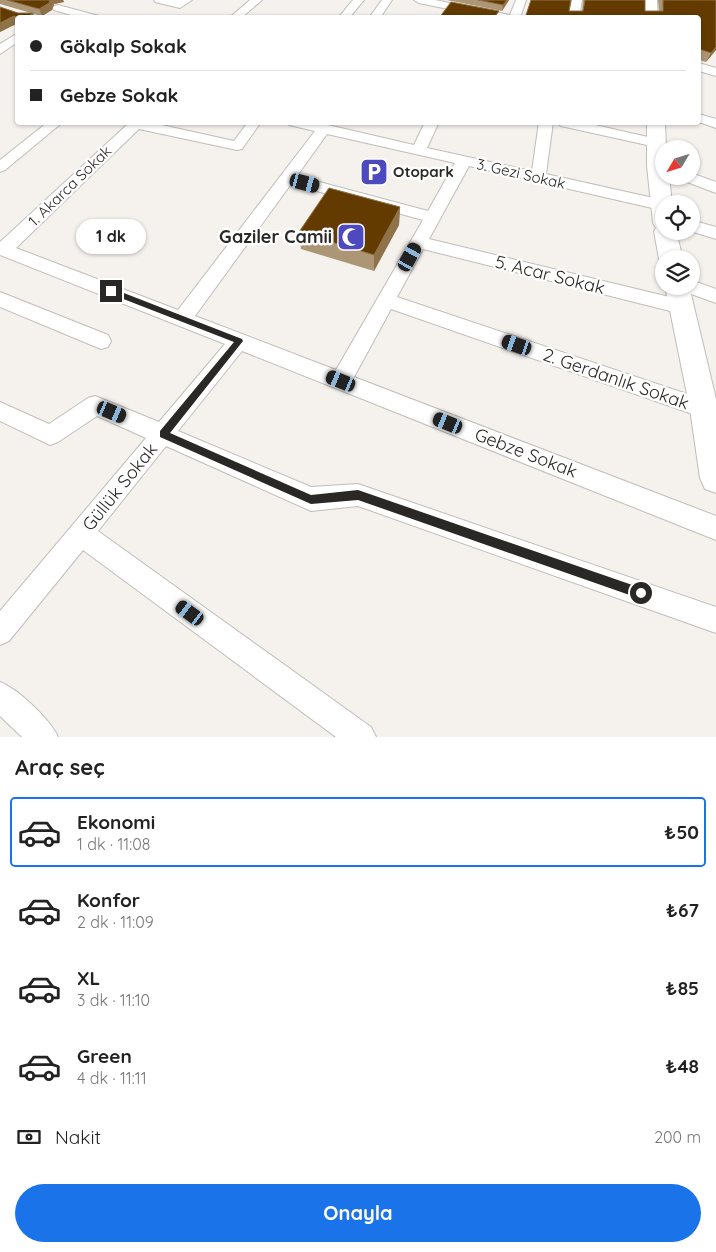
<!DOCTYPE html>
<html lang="tr">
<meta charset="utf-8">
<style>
body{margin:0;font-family:Quicksand,sans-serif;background:#f2f2f2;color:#222;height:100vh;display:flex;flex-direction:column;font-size:19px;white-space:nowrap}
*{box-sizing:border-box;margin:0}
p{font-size:16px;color:#767676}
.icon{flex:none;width:28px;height:28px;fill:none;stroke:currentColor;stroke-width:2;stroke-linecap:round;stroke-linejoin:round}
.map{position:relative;height:737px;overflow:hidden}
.panel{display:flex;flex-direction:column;background:#fff;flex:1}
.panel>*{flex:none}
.hud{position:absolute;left:15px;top:15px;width:686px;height:110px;border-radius:5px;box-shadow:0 1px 4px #0004;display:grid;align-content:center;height:110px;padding:0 15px;background:#fff}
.needle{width:32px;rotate:232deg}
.controls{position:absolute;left:655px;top:140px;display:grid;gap:10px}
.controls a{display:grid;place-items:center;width:45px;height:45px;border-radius:50%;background:#fff;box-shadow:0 1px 4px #0004;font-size:25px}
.end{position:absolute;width:22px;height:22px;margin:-11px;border:6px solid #292826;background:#fff;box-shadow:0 0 0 2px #fff}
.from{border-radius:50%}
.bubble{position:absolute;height:35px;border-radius:18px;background:#fff;box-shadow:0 1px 4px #0004;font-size:16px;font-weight:700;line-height:35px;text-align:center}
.car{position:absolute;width:15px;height:30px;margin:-15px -8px;border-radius:6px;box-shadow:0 0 4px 1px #0007;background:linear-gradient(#222 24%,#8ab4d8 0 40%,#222 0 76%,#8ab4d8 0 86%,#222 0)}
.hud b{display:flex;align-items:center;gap:18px;height:48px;font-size:19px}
.hud b+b{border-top:1px solid #e0e0e0}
.hud i{width:12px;height:12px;background:#222}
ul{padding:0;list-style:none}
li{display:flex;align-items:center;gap:15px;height:70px;margin:0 10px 8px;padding:0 5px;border:2px solid transparent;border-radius:5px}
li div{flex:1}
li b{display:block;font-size:19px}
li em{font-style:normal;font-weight:700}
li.on{border-color:#1a73e8}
li>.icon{width:45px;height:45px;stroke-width:1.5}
h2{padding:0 15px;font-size:22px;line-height:60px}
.pay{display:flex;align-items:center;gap:12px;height:55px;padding:0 15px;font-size:19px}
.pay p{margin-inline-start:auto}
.action{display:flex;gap:10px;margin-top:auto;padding:10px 15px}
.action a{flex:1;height:58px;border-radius:30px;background:#1a73e8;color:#fff;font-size:20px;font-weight:700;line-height:58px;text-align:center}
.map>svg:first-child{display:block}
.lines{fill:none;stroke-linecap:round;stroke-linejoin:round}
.minor-casing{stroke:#c1bdb9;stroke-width:2}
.secondary-casing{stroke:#c1bdb9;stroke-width:2}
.minor{fill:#fff;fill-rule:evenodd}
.secondary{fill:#fff;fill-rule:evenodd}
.wall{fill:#ac9676}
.shaded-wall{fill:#8f7247}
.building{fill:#633b00;stroke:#8f7247}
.route{fill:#292826}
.labels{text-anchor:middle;stroke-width:5;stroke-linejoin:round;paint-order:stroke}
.far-poi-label{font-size:15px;font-weight:bold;fill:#292826;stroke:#fff;text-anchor:start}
.far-street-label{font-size:15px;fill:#292826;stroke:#fff}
.poi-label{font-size:18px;font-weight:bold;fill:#292826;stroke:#fff;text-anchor:end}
.street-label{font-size:18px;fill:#292826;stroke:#fff}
</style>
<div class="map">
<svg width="716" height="737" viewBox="0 0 716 737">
<rect width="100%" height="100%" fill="#f5f1ed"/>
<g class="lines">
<defs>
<g id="minor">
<path d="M154,0H192L180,8L155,2Z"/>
<path d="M250,0H262L241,18H229Z"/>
<path d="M353,0H364L349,18H338Z"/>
<path d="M382,0H392L380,18H369Z"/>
<path d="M414,0H435L510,15L516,0H526L520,18H492L419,3Z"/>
<path d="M572,0H582L579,18H568Z"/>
<path d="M58,5L99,16L100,18H81L54,10L53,8L54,6Z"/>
<path d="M18,33V42L0,54V44Z"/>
<path d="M699,63L716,68V76L699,71Z"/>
<path d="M699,114L716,119V128L699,122Z"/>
<path d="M48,122H63L5,170L0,172V160Z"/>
<path d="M130,122H148L234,141L248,122H261L242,149L237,150L139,129L16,248L178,310L315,131L289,125L288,122H315L414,145L425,122H439L427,148L532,171L539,122H553L546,174L667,201L668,204H664V210H661L469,166L429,239L682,300L689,302L691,307L689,312L682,314L423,249L397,297L711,402L715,409L711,416L704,418L391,309L354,377L716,516V540L242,351L178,431L311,487L358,484L716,607V633L358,506L311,511L166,446L98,531L371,727L376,737H336L83,550L9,641L0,645V611L146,438L97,416L58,442L50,445L0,421V402L49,424L88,398L95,396L159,422L225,344L0,255V242ZM327,134L455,163L428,211L297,176ZM291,184L423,220L336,370L195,316Z"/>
<path d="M555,122H582L661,140L663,143L661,146L656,147L561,126Z"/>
<path d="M691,173L716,182V193L679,179L677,176H691Z"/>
<path d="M691,220L716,227V239L690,231H691Z"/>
<path d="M691,280L716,289V303L683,291L680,286H691Z"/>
<path d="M0,292L108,335L111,341L108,347L101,349L0,307Z"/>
<path d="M0,682C18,689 50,719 58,737H22L0,716Z"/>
</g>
<g id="secondary">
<path d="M643,0H657L658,18H643Z"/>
<path d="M647,122H665L666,149H664V176H669L672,204H664V231H676L683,259H664V265L659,259L654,231L656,228L653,223L647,166Z"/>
<path d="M665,286H689L716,399V493L705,489L700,478L690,409Z"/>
</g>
</defs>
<!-- minor casing -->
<use href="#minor" class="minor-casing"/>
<!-- secondary casing -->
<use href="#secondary" class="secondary-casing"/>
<!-- minor -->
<use href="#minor" class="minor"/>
<!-- secondary -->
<use href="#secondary" class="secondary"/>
</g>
<!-- wall -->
<g class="wall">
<path d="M0,0H63L64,2L54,4L52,10L42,16L33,14L35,18H18V23L0,32V7L18,13H31L0,4Z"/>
<path d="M447,0H509L502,11Z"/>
<path d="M583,0H645V11H659L658,0H716V50L706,62L699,60V18L569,11H582Z"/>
<path d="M400,207L399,225L374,271L301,249L299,232Z"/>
</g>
<!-- shaded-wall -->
<g class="shaded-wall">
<path d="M50,0H63L64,2L54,4L52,10L42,16L39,9Z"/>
<path d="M507,0H509L502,11L503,5Z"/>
<path d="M33,13L35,18H26Z"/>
<path d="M14,16L18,23L0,32V23Z"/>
<path d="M716,47V50L706,62L711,53Z"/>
<path d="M400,207L399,225L374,271V255Z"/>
</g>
<!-- building -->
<g class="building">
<path d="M7,0H50L49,3L39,9Z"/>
<path d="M478,0H507L503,5Z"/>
<path d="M531,0H571L569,11H583L585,0H645V11H663V0H716V47L711,53L699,49V18H525Z"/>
<path d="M451,2L499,11L494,18H439Z"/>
<path d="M0,7L18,13H33L26,18H19L14,16L0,23Z"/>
<path d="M329,188L400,207L374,255L299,232Z"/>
</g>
<!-- route -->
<path class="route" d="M111,288L242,339L243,341L170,433L311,495L358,490L641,588L644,590L646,593L644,597L641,599L358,500L311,504L160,437V431L234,342L108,293L107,291Z"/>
<!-- icons -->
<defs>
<symbol id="parking-square" viewBox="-11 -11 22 22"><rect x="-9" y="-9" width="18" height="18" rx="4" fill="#4d4ac0" stroke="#fff"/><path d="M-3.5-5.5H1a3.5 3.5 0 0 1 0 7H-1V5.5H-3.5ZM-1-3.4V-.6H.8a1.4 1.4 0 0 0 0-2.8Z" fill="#fff"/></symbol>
<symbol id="mosque-square" viewBox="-11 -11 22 22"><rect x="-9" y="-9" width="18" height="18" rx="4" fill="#4d4ac0" stroke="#fff"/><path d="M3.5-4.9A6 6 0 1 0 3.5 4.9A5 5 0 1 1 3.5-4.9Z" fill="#fff"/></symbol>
</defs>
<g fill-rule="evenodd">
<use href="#parking-square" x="358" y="156" width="32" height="32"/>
<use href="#mosque-square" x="335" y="221" width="32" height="32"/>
</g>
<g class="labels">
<!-- far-poi labels -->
<g class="far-poi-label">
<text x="393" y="177">Otopark</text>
</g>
<!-- far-street labels -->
<g class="far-street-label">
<text transform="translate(521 174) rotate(13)" y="5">3. Gezi Sokak</text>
<text transform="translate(70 186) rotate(-44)" y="5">1. Akarca Sokak</text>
</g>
<!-- poi labels -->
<g class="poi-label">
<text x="332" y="243">Gaziler Camii</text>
</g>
<!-- street labels -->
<g class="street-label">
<text transform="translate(550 275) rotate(14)" y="6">5. Acar Sokak</text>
<text transform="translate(616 379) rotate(19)" y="6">2. Gerdanlık Sokak</text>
<text transform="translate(526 453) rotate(21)" y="6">Gebze Sokak</text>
<text transform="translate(120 487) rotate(-51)" y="6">Güllük Sokak</text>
</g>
</g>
</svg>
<div class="controls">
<a><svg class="needle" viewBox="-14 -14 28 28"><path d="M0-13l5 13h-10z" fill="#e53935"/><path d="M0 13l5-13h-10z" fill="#767676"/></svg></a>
<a><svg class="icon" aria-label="locate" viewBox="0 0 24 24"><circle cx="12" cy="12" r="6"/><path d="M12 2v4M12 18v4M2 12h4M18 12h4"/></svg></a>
<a><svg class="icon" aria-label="layers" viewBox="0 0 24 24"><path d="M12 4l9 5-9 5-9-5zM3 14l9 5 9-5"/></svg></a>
</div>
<i class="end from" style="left:641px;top:593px"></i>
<i class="end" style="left:111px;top:291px"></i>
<div class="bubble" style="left:76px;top:219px;width:70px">1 dk</div>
<i class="car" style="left:305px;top:183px;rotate:105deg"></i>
<i class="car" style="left:410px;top:257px;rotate:29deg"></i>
<i class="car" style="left:517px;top:345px;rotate:289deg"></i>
<i class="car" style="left:341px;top:381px;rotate:292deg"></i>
<i class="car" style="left:112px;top:412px;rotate:113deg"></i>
<i class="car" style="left:448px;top:423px;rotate:292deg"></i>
<i class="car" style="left:190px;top:613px;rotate:306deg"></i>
<div class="hud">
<b><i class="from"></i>Gökalp Sokak</b>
<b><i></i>Gebze Sokak</b>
</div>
</div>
<section class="panel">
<h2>Araç seç</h2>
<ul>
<li class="on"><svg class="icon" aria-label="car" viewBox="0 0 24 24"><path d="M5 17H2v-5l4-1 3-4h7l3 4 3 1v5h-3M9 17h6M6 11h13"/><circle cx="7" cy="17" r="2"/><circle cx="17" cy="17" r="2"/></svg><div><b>Ekonomi</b><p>1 dk · 11:08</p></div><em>₺50</em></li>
<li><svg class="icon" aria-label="car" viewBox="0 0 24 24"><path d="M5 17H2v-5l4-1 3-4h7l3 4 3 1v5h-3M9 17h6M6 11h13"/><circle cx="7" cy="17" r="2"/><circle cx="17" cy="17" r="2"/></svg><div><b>Konfor</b><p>2 dk · 11:09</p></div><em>₺67</em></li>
<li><svg class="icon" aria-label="car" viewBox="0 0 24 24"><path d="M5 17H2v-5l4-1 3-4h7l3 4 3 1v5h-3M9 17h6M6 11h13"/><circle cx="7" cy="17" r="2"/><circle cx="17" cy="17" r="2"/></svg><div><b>XL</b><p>3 dk · 11:10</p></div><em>₺85</em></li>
<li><svg class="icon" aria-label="car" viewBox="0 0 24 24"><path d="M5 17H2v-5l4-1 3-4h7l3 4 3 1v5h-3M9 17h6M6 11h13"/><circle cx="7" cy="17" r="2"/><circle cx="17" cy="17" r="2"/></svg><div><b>Green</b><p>4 dk · 11:11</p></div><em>₺48</em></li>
</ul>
<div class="pay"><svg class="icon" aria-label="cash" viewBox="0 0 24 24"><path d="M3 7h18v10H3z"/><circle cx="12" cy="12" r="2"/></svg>Nakit<p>200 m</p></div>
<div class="action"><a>Onayla</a></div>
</section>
